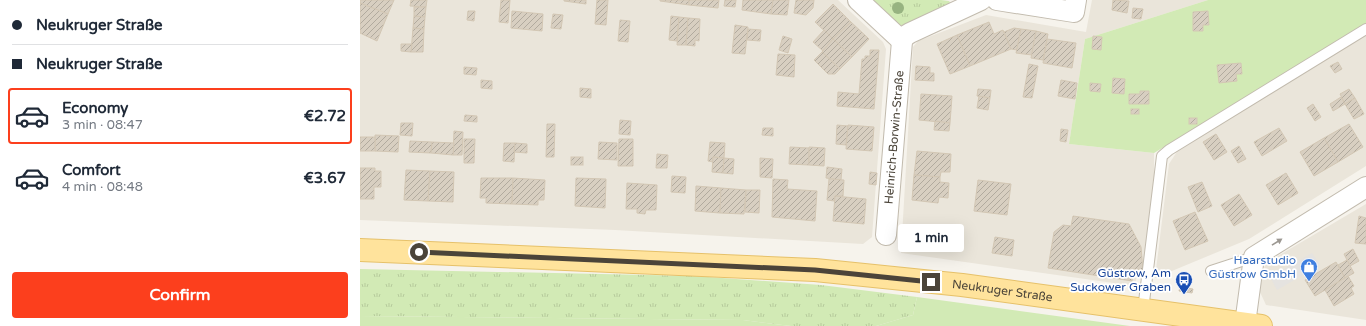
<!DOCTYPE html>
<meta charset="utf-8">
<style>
body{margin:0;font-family:"Varela Round",sans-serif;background:#f6f6f7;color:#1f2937;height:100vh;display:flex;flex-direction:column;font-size:15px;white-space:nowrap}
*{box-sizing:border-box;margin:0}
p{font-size:13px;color:#747a83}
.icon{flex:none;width:22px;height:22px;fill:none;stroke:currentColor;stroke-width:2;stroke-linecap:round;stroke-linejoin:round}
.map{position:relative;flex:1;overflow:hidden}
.drawer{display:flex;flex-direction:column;background:#fff;width:360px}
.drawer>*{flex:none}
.hud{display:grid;align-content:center;height:88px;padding:0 12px;background:#fff}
.end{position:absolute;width:18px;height:18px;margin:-9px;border:5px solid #4b4439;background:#fff;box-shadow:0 0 0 2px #fff}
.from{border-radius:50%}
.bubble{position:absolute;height:28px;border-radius:4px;background:#fff;box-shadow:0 4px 16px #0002;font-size:13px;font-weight:700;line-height:28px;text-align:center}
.hud b{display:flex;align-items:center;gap:14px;height:38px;font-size:15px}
.hud b+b{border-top:1px solid #e0e1e3}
.hud i{width:10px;height:10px;background:#1f2937}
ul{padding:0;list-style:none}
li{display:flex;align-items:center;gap:12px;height:56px;margin:0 8px 6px;padding:0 4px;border:2px solid transparent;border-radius:4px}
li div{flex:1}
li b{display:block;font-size:15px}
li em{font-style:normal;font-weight:700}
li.active{border-color:#fc3f1d}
li>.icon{width:36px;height:36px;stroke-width:1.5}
.primary-button{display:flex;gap:8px;margin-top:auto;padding:8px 12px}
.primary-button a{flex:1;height:46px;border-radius:4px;background:#fc3f1d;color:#fff;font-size:16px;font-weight:700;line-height:46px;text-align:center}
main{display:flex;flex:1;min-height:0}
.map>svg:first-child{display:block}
.residential{fill:#eae5da}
.grass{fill:url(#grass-tufts)}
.green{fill:#d2eab5}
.parking{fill:#e5e3e0}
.building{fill:url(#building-hatch);stroke:#d3c7b4}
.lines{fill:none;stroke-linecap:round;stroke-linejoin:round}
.service-casing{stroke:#c2bbae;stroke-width:12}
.minor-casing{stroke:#c2bbae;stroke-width:22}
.primary-casing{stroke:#e6c16a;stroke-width:24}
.service{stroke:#fff;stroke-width:10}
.minor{stroke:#fff;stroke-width:20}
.primary{stroke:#ffe39c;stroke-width:22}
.tree{fill:#97b381}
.oneway{fill:#9c9892}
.route{stroke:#4b4439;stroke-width:5}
.labels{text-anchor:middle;stroke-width:3.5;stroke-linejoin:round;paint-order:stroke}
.street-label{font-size:12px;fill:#4b4439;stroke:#fff}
.shop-label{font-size:12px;fill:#366cbe;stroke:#fff;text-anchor:end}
.transit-label{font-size:12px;fill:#164399;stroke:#fff;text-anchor:end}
</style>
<main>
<section class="drawer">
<div class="hud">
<b><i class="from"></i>Neukruger Straße</b>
<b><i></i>Neukruger Straße</b>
</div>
<ul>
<li class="active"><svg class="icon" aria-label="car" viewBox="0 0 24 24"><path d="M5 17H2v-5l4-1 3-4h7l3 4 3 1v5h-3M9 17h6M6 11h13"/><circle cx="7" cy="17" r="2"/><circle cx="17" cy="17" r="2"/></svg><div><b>Economy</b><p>3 min · 08:47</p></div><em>€2.72</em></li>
<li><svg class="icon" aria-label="car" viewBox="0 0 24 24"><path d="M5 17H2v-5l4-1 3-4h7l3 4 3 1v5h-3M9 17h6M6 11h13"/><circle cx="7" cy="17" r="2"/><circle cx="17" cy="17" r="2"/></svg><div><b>Comfort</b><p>4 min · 08:48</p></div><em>€3.67</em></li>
</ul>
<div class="primary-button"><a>Confirm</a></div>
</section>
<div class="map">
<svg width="1006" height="326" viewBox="0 0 1006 326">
<defs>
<pattern id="grass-tufts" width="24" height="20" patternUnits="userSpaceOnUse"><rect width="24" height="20" fill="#d2eab5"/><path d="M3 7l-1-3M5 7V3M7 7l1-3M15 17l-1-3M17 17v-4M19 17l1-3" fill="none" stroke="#b6ca9c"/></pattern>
<pattern id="building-hatch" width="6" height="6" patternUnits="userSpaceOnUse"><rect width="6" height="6" fill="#d8cfc1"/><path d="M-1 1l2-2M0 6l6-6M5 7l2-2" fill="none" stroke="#b1aa9e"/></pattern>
</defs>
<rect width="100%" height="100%" fill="#f6f3ec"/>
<!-- residential -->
<g class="residential">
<path d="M0,0H478L523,42L526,49L512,237L503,244L255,230L0,220Z"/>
<path d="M732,0H848L725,39L709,144L794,153V193L785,271L777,274L775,286L541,253L553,47L558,41L626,15L726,32Z"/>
<path d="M1006,34V166L889,239L795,278L809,164L818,150Z"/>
<path d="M1006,204V320L906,305L900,292L902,274L906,263Z"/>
</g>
<!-- grass -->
<g class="grass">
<path d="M509,0H581L589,1L591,4L544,25H538Z"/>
<path d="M0,269L334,276L461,285L557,297L553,315L516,326H431L383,320L0,316Z"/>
</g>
<!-- green -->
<g class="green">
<path d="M848,0H1006V24L794,153L709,144L725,39Z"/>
<path d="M557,297L770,326H516L553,315Z"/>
<path d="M0,316L383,320L431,326H0Z"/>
</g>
<!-- parking -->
<path class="parking" d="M952,253L960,265L917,290L910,277Z"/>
<!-- building -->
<g class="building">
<path d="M0,0H34L28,14L0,3Z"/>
<path d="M51,0H67L66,7L50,6Z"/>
<path d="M141,0H150L148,23L139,22Z"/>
<path d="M204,0H226V4L204,1Z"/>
<path d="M237,0H248L246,25L235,24Z"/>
<path d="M300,0H329V5L300,1Z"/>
<path d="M329,0H359L358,8L329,5Z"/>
<path d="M365,0H376L375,7L364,6Z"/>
<path d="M383,0H413L411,14L382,10Z"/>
<path d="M413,0H429L427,15L411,14Z"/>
<path d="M436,0H454L453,8L446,15L434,13Z"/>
<path d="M753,0L769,1L767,13L752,10Z"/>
<path d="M0,3L28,14L17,41L0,33Z"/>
<path d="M473,4L491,22L473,39L455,22Z"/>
<path d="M54,7H66L65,17L54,16Z"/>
<path d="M773,8L783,9L781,19L772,18Z"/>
<path d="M108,11H115L114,21L107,20Z"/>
<path d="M152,11L183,14L182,31L151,28Z"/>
<path d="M848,11L849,25H843V31H833V12Z"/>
<path d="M193,14L203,15L201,29L191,28Z"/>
<path d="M54,16L65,17L64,29L53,28Z"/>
<path d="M311,16L319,17L317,41L309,40Z"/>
<path d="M319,17L328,18L326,45H317Z"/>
<path d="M328,18L340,19L339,41L335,40V46L326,45Z"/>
<path d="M260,20L270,21L268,42L258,41Z"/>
<path d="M491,22L509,39L492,57L473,39Z"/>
<path d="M629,22L634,34L643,30L651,49L610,66L597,35Z"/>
<path d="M375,25L388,27L385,54L372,53Z"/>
<path d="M53,28L64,29L63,52H51Z"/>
<path d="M654,28L661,29L657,50L651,49L644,32Z"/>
<path d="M388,29L401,30L400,41L387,40Z"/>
<path d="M661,29L676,31L672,55L656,53Z"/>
<path d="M464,30L473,39L463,51L453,42Z"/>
<path d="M676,31L688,34L683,60L671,58Z"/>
<path d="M597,35L610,66L590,74L577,44Z"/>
<path d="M423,36L432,39L428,53L419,50Z"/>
<path d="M733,36L742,37L741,50L732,49Z"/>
<path d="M473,39L492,57L480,69L462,52Z"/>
<path d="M687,39L716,43L712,68L683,63Z"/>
<path d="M41,44H52L51,52L41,51Z"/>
<path d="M510,50H519L514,109L477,106L478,92L499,94L502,59H505V56H510Z"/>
<path d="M462,52L480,69L475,74H468L454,60Z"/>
<path d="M418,54L435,55L434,77L416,75Z"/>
<path d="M978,62L982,69L975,73L970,66Z"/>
<path d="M881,63L882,74H876L877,81L859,83L857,65Z"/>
<path d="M669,64L678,66L672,98L663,97Z"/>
<path d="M556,66L570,67V73H574V81L555,80Z"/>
<path d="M104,67L117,68L116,75L104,74Z"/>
<path d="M753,78L765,79L764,94L752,93Z"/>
<path d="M121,80L132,81V89L121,88Z"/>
<path d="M701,80L717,83L715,99L698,96Z"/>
<path d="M730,83L741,84L740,92L730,91Z"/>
<path d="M220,88L231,89V98L220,97Z"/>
<path d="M618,89L631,90L630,98L617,96Z"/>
<path d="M989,89L995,98L985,104L980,94Z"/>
<path d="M780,91H789V104H769V94H780Z"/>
<path d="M561,94L592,96L590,123L559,120Z"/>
<path d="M619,96L630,98L628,110L617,108Z"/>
<path d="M981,97L985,104L973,111L970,104Z"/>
<path d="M995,98L1004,114L994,119L985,104Z"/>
<path d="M953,104L961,117L955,121L947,108Z"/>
<rect x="771" y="109" width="8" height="5"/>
<path d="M105,115L117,116V122L104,121Z"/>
<rect x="829" y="118" width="8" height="6"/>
<path d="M260,120L271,121L270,135L259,134Z"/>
<path d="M575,121L590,123L589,131L574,130Z"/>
<path d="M41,123H53L52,136L40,135Z"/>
<path d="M187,124H195L194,157H186Z"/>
<path d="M989,124L1003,147L978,162L964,138Z"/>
<path d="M477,125L488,126L486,145L476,144Z"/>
<path d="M488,125L514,127L512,151L486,149Z"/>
<path d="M403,128H413V136L402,135Z"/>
<path d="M919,128L927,141L902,156L894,142Z"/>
<path d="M701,129L708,130L706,142L700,141Z"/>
<path d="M94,131L103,132L102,155H93Z"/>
<path d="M856,134L867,152L854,160L843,142Z"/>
<path d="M15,135L39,136L38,152L15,151Z"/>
<rect x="0" y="137" width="15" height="14"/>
<path d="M964,138L978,162L954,176L940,152Z"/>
<path d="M104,139H115L114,163H104Z"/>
<path d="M259,139H273V166H258Z"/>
<path d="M50,141L72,142L71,153L49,152Z"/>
<path d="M72,142L94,143L93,155L71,153Z"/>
<path d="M239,142L257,143V160L238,159Z"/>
<path d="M350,142L365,143L364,158L353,157V162L348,161Z"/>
<path d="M144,143H155L154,162L143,161Z"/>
<path d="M155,143L167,144V153L154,152Z"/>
<path d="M879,146L886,159L878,163L871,151Z"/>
<path d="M430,147L449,148V165L429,164Z"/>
<path d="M449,147L465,148L464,166L449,165Z"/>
<path d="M557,151L591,154L590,172H581L580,177L554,175Z"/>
<path d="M297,154L308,155L307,168H296Z"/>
<rect x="211" y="157" width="12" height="8"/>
<path d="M353,157L364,158L363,173L352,172Z"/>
<path d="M364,158L374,159L373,174L363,173Z"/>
<path d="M400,158L413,159L412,178L400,177Z"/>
<path d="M467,167L482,169L481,180L466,178Z"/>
<path d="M0,168H15V171H21V187H14V199H0Z"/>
<path d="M46,170L70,171L68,201L44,200Z"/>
<path d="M70,171L94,172L93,202L68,201Z"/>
<path d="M510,172L517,173L516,185L509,184Z"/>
<path d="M926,173L938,193L918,205L906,185Z"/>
<path d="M554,175L580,177V182L589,183L588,198L579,197L578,203L552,200Z"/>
<path d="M312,176L326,177L325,193L311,192Z"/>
<path d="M121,178H153L152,204L126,203V198H120Z"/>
<path d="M153,178L185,180L184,200H178V205L152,204Z"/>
<path d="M216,178L246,179L245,208L215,206Z"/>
<path d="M413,179L428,180L427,189L457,191L455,221L412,217Z"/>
<path d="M469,179L484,180L483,196H475L474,201L467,200Z"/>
<path d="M618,180L651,184L647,215L614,211Z"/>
<path d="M842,182L852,206L838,212L828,187Z"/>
<path d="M267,183L297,185L296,210H286L285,214L277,213V209H266Z"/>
<path d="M336,186L361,188L360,213L335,211Z"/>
<path d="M361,188L386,190L384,214L360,213Z"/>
<path d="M386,190H400L399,213L385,212Z"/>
<path d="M879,194L892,215L874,226L861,205Z"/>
<path d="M475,196L506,199L504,224L473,221Z"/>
<path d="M835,212L848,241L825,250L813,221Z"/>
<path d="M713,216L769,224L781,247L783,270L773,269L772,281L688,268L694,232L703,225L711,226Z"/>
<path d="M999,216L1006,218V244L995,243Z"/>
<path d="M635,237L654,240L652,256L632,253Z"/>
<path d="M993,249L999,261L990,266L984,254Z"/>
<path d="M987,260L994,273L985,278L978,265Z"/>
<path d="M976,262L985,278L955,296L945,280Z"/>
<path d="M988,276L994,286L991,288L994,294L974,306L965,290Z"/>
<path d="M820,287L833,289L832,293L819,291Z"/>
</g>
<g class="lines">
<defs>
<g id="service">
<path d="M851,271L894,257"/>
<path d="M783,310L802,156L809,150L1006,29"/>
</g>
<g id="minor">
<path d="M498,0L542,41"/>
<path d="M637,0L714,12L716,0"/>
<path id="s1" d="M526,235L542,41L545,36L550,33L621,0"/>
<path d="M885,324L894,257L1006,187"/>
</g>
<g id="primary">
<path id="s2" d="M0,250L455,270L602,285L901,326"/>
</g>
</defs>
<!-- service casing -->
<use href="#service" class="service-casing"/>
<!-- minor casing -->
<use href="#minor" class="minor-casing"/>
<!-- primary casing -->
<use href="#primary" class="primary-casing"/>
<!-- service -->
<use href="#service" class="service"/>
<!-- minor -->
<use href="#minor" class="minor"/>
<!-- primary -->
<use href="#primary" class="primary"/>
</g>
<!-- trees -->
<circle class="tree" cx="538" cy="8" r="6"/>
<!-- one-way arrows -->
<defs><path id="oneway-solid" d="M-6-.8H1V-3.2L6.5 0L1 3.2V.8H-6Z"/></defs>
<use class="oneway" href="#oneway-solid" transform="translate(917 242) rotate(-32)"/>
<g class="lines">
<!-- route -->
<path class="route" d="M59,252L455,270L571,282"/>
</g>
<!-- icons -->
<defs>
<symbol id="shop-pin" viewBox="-11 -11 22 30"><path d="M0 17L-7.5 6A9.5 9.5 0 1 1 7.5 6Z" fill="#3f7fe0" stroke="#fff"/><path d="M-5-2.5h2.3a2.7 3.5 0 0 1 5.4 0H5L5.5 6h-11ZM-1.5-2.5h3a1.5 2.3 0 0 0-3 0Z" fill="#fff"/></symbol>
<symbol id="bus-pin" viewBox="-11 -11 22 30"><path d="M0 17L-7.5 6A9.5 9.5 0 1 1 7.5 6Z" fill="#1a4fb4" stroke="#fff"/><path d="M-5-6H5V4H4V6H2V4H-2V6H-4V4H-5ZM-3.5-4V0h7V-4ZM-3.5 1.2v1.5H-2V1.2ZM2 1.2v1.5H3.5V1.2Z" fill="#fff"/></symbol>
</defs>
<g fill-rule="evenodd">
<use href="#shop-pin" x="939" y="257" width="20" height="27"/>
<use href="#bus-pin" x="814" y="270" width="20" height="27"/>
</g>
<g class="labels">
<!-- street labels -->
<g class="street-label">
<text dy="4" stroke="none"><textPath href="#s1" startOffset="98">Heinrich-Borwin-Straße</textPath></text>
<text dy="4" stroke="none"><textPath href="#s2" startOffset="644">Neukruger Straße</textPath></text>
</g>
<!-- shop labels -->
<g class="shop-label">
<text x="936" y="264">Haarstudio<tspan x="936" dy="14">Güstrow GmbH</tspan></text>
</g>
<!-- transit labels -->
<g class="transit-label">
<text x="811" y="277">Güstrow, Am<tspan x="811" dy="14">Suckower Graben</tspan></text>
</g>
</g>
</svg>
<i class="end from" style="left:59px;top:252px"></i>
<i class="end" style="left:571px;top:282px"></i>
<div class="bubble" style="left:538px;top:224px;width:66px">1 min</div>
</div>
</main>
